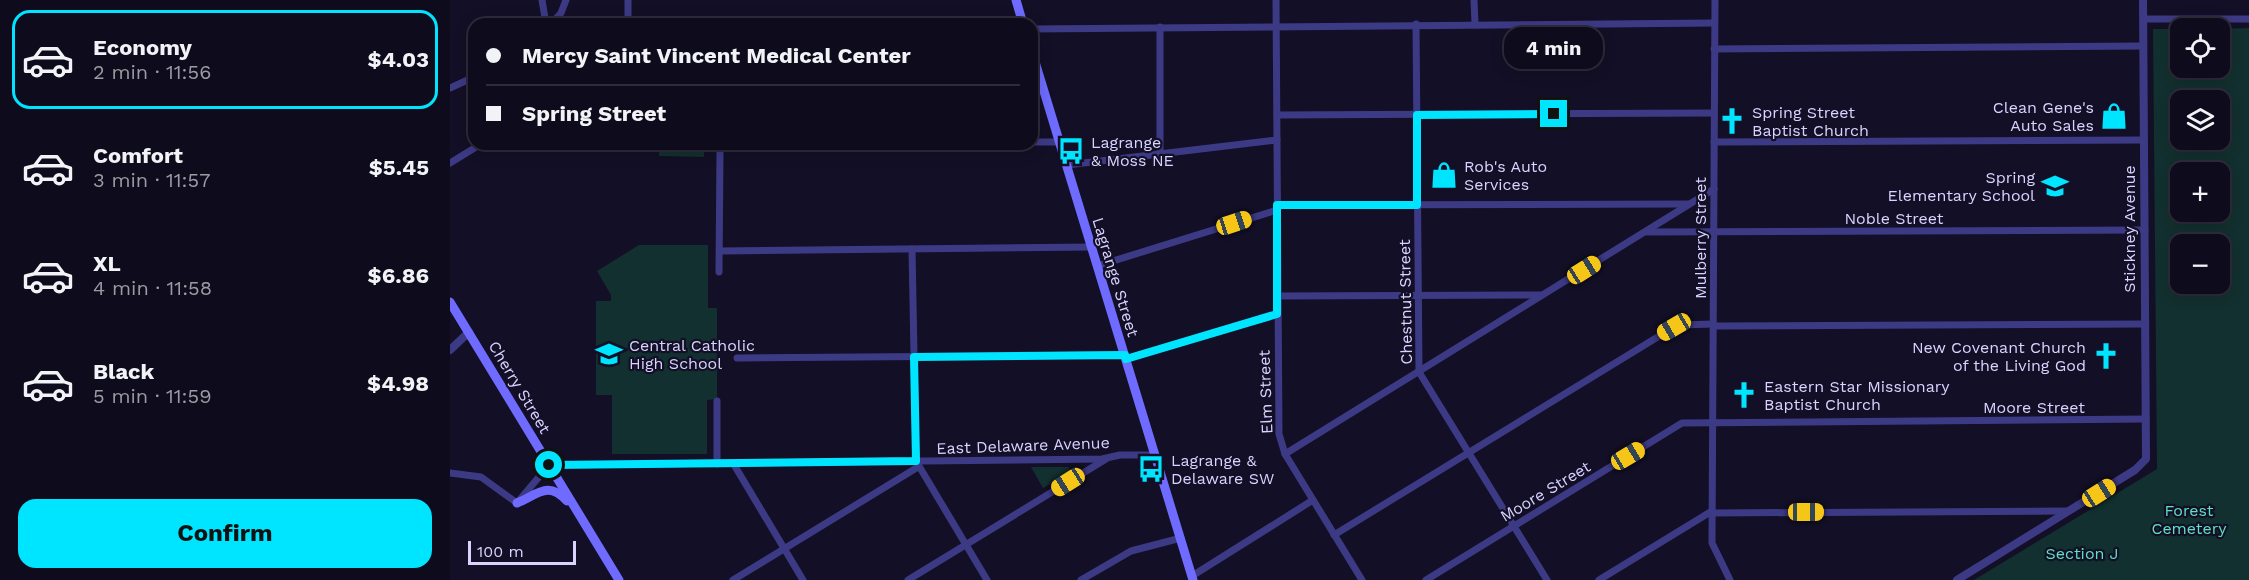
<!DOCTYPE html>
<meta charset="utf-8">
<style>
body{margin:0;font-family:"Work Sans",sans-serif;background:#1c1929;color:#f1f3f6;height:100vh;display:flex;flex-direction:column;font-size:22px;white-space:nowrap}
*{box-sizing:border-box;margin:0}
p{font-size:20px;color:#9b9ba3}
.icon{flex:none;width:33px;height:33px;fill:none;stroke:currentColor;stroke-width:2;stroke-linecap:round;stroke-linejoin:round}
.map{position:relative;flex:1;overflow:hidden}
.side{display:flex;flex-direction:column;background:#0e0b1c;width:450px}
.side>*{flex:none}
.hud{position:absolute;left:18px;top:18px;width:570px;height:132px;border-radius:18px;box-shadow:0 3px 15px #0003,0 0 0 2px #2e2b3b;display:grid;align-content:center;height:132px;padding:0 18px;background:#0e0b1c}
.controls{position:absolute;left:1720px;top:18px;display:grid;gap:12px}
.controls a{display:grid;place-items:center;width:60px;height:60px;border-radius:12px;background:#0e0b1c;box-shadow:0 3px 15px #0003,0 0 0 2px #2e2b3b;font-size:30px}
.scale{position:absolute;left:18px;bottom:15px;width:108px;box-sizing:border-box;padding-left:6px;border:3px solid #d9d4ff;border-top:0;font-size:16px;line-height:21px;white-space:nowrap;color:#d9d4ff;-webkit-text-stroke:4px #130f26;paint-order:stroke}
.end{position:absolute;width:27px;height:27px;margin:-14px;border:8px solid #00e5ff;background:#111;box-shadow:0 0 0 3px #111}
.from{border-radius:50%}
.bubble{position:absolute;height:42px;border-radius:18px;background:#0e0b1c;box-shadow:0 3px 15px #0003,0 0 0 2px #2e2b3b;font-size:20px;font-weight:700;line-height:42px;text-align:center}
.car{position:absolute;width:18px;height:36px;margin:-18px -9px;border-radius:8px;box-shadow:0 0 4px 2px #0007;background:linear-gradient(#f5c518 24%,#345 0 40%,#f5c518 0 76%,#345 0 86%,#f5c518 0)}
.hud b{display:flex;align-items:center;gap:21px;height:57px;font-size:22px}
.hud b+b{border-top:2px solid #2e2b3b}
.hud i{width:15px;height:15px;background:#f1f3f6}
ul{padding:10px 0 0;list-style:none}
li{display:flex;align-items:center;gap:18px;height:99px;margin:0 12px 9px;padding:0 6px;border:3px solid transparent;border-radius:18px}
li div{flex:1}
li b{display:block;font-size:22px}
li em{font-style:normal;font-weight:700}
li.selected{border-color:#00e5ff}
li>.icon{width:54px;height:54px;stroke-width:1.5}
.button{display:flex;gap:12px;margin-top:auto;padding:12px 18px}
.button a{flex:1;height:69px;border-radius:18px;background:#00e5ff;color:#111;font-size:24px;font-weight:700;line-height:69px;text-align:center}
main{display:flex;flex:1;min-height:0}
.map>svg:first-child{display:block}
.green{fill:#12302f;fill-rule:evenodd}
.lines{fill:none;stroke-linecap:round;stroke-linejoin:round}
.minor{stroke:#3d3a85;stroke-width:7}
.tertiary{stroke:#3d3a85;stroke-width:8}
.secondary{stroke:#6f6bff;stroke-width:9}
.route{stroke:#00e5ff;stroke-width:8}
.labels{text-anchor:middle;stroke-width:4.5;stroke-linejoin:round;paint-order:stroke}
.poi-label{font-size:16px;fill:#d9d4ff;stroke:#130f26;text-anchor:start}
.street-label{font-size:16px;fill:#d9d4ff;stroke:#130f26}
.park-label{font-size:16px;fill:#5fe0c0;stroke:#130f26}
</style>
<main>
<section class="side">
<ul>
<li class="selected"><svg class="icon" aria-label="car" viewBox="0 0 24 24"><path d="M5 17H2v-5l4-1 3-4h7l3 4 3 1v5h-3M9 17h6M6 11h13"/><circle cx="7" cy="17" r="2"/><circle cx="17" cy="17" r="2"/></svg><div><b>Economy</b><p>2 min · 11:56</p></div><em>$4.03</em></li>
<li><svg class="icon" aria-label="car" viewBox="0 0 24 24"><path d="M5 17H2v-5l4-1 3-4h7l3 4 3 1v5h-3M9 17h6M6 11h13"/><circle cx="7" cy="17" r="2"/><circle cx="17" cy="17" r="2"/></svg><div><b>Comfort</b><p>3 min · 11:57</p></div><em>$5.45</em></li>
<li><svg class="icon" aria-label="car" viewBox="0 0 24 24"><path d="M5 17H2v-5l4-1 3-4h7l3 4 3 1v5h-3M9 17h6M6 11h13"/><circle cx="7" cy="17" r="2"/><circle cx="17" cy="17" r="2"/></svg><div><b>XL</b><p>4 min · 11:58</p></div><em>$6.86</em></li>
<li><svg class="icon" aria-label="car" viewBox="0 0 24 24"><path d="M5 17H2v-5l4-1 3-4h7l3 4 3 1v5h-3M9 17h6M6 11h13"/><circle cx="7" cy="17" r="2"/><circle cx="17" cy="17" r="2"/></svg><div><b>Black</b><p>5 min · 11:59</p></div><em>$4.98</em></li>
</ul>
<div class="button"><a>Confirm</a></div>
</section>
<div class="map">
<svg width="1799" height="580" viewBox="0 0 1799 580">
<rect width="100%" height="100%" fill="#130f26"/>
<!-- green -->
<g class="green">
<path d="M1799,28V580H1524L1707,469L1703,29H1731V68H1770V29ZM1731,100H1770V140H1731ZM1731,172H1770V212H1731ZM1731,244H1770V284H1731Z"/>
<path d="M209,144H254V157L209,156Z"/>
<path d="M189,245H258V308H267V399L257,400V454H162V395H146V301H161V295L147,271Z"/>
<path d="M581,467H619V473L593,488Z"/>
</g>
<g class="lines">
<!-- minor -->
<g class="minor">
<path d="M92,0L96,24"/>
<path d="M178,0V24"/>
<path d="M826,0L829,434L835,454L912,580"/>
<path d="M1024,0L1025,23"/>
<path d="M1265,0L1262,543L1280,580"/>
<path d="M1693,19H1799"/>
<path d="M101,24L111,13L116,0"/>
<path d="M966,24L969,372L1097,580"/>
<path d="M582,29L1264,23"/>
<path d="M1264,49L1693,46"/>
<path d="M0,88L24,77"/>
<path d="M827,115L1264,113"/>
<path d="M582,142H610"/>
<path d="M1264,142L1694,140"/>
<path d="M268,144L270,153L269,272"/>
<path d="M268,145L393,144"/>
<path d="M710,154V27"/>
<path d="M0,163L31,144"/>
<path d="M617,165L827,140"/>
<path d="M827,205L1238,204"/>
<path d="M1197,232L1695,230"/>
<path d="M462,249L466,461L537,580"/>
<path d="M270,251L642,247"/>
<path d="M647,266L827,210"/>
<path d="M827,296L1091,295"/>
<path d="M1263,326L1695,324"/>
<path d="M287,358L675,355"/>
<path d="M676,359L827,314"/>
<path d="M835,454L1264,189"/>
<path d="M283,463L353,580"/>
<path d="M267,464V401"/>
<path d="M0,473L31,477L67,503L99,465L652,459L670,455H706"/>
<path d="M1262,513L1618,511"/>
<path d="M884,535L1224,327L1230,325L1263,324"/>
<path d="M742,576L863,500"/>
<path d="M283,580L468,467"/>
<path d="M458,580L656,459"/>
<path d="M631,580L681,551L731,538"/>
<path d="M976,580L1232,423L1696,419"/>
<path d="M1149,580L1262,511"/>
</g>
<!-- tertiary -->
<g class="tertiary">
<path d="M0,350L19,332"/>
<path d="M1507,580L1685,470L1696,459L1693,0"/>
</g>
<!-- secondary -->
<g class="secondary">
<path d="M566,0L573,24"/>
<path d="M582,52L743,580"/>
<path d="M0,302L169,580"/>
<path d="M67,503C87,495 98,480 117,501"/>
</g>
</g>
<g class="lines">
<!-- route -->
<path class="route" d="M99,465L466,461L464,357L675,355L676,359L827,314V205H967V115L1104,114"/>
</g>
<!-- icons -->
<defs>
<symbol id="shop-bare" viewBox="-9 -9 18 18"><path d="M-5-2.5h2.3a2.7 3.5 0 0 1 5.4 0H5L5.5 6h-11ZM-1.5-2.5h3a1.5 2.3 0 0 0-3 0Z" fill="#00e5ff" stroke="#130f26" stroke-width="2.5" paint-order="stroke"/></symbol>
<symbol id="church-bare" viewBox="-9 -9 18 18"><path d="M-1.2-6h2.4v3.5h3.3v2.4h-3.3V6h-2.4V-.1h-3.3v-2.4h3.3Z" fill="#00e5ff" stroke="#130f26" stroke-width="2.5" paint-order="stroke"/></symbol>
<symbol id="bus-bare" viewBox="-9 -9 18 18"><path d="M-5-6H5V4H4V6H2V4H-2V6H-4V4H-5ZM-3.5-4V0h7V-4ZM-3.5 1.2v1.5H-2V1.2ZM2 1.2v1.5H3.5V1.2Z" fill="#00e5ff" stroke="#130f26" stroke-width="2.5" paint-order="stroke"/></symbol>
<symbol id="school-bare" viewBox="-9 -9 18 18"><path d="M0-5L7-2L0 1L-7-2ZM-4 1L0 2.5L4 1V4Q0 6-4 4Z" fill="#00e5ff" stroke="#130f26" stroke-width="2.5" paint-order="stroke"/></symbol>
</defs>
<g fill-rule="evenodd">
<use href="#shop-bare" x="1645" y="97" width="38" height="38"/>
<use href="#church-bare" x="1263" y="102" width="38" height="38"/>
<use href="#bus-bare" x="602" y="132" width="38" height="38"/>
<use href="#shop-bare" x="975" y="156" width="38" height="38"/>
<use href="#school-bare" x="1586" y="167" width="38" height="38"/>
<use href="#school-bare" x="140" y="335" width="38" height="38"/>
<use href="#church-bare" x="1637" y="337" width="38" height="38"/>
<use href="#church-bare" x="1275" y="376" width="38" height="38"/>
<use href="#bus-bare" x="682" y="450" width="38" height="38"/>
</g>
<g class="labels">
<!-- poi labels -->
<g class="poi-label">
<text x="1644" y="113" text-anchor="end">Clean Gene's<tspan x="1644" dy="18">Auto Sales</tspan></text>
<text x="1302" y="118">Spring Street<tspan x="1302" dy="18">Baptist Church</tspan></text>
<text x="641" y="148">Lagrange<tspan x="641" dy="18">&amp; Moss NE</tspan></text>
<text x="1014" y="172">Rob's Auto<tspan x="1014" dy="18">Services</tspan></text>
<text x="1585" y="183" text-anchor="end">Spring<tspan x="1585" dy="18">Elementary School</tspan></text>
<text x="179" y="351">Central Catholic<tspan x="179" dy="18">High School</tspan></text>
<text x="1636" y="353" text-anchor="end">New Covenant Church<tspan x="1636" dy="18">of the Living God</tspan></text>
<text x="1314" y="392">Eastern Star Missionary<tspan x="1314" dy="18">Baptist Church</tspan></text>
<text x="721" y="466">Lagrange &amp;<tspan x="721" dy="18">Delaware SW</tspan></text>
</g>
<!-- street labels -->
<g class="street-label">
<text x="1444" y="224">Noble Street</text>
<text transform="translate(1679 229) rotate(-90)" y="6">Stickney Avenue</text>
<text transform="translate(1250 238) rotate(-90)" y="6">Mulberry Street</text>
<text transform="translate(666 277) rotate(73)" y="6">Lagrange Street</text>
<text transform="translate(955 302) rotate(-91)" y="6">Chestnut Street</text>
<text transform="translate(70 387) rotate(59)" y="6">Cherry Street</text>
<text transform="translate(815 392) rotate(-92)" y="6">Elm Street</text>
<text x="1584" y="413">Moore Street</text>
<text transform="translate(573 445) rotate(-2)" y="6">East Delaware Avenue</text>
<text transform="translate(1095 491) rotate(-31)" y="6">Moore Street</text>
</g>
<!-- park labels -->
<g class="park-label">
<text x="1739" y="516">Forest<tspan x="1739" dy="18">Cemetery</tspan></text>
<text x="1632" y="559">Section J</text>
</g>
</g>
</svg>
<div class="controls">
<a><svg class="icon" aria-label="locate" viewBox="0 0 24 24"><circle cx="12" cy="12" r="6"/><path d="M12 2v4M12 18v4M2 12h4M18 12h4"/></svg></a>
<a><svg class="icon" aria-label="layers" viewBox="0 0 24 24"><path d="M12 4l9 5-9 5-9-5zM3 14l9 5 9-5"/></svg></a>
<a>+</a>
<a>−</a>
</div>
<div class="scale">100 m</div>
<i class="end from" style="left:99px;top:465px"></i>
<i class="end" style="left:1104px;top:114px"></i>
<div class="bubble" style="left:1054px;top:27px;width:99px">4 min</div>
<i class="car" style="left:784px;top:223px;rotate:72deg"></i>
<i class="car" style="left:1134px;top:270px;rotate:58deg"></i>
<i class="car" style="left:1224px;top:327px;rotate:240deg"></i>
<i class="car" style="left:1178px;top:456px;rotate:59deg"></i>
<i class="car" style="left:618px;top:482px;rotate:238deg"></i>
<i class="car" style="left:1649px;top:493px;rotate:58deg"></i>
<i class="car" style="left:1356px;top:512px;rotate:90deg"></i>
<div class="hud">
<b><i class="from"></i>Mercy Saint Vincent Medical Center</b>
<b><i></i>Spring Street</b>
</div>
</div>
</main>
